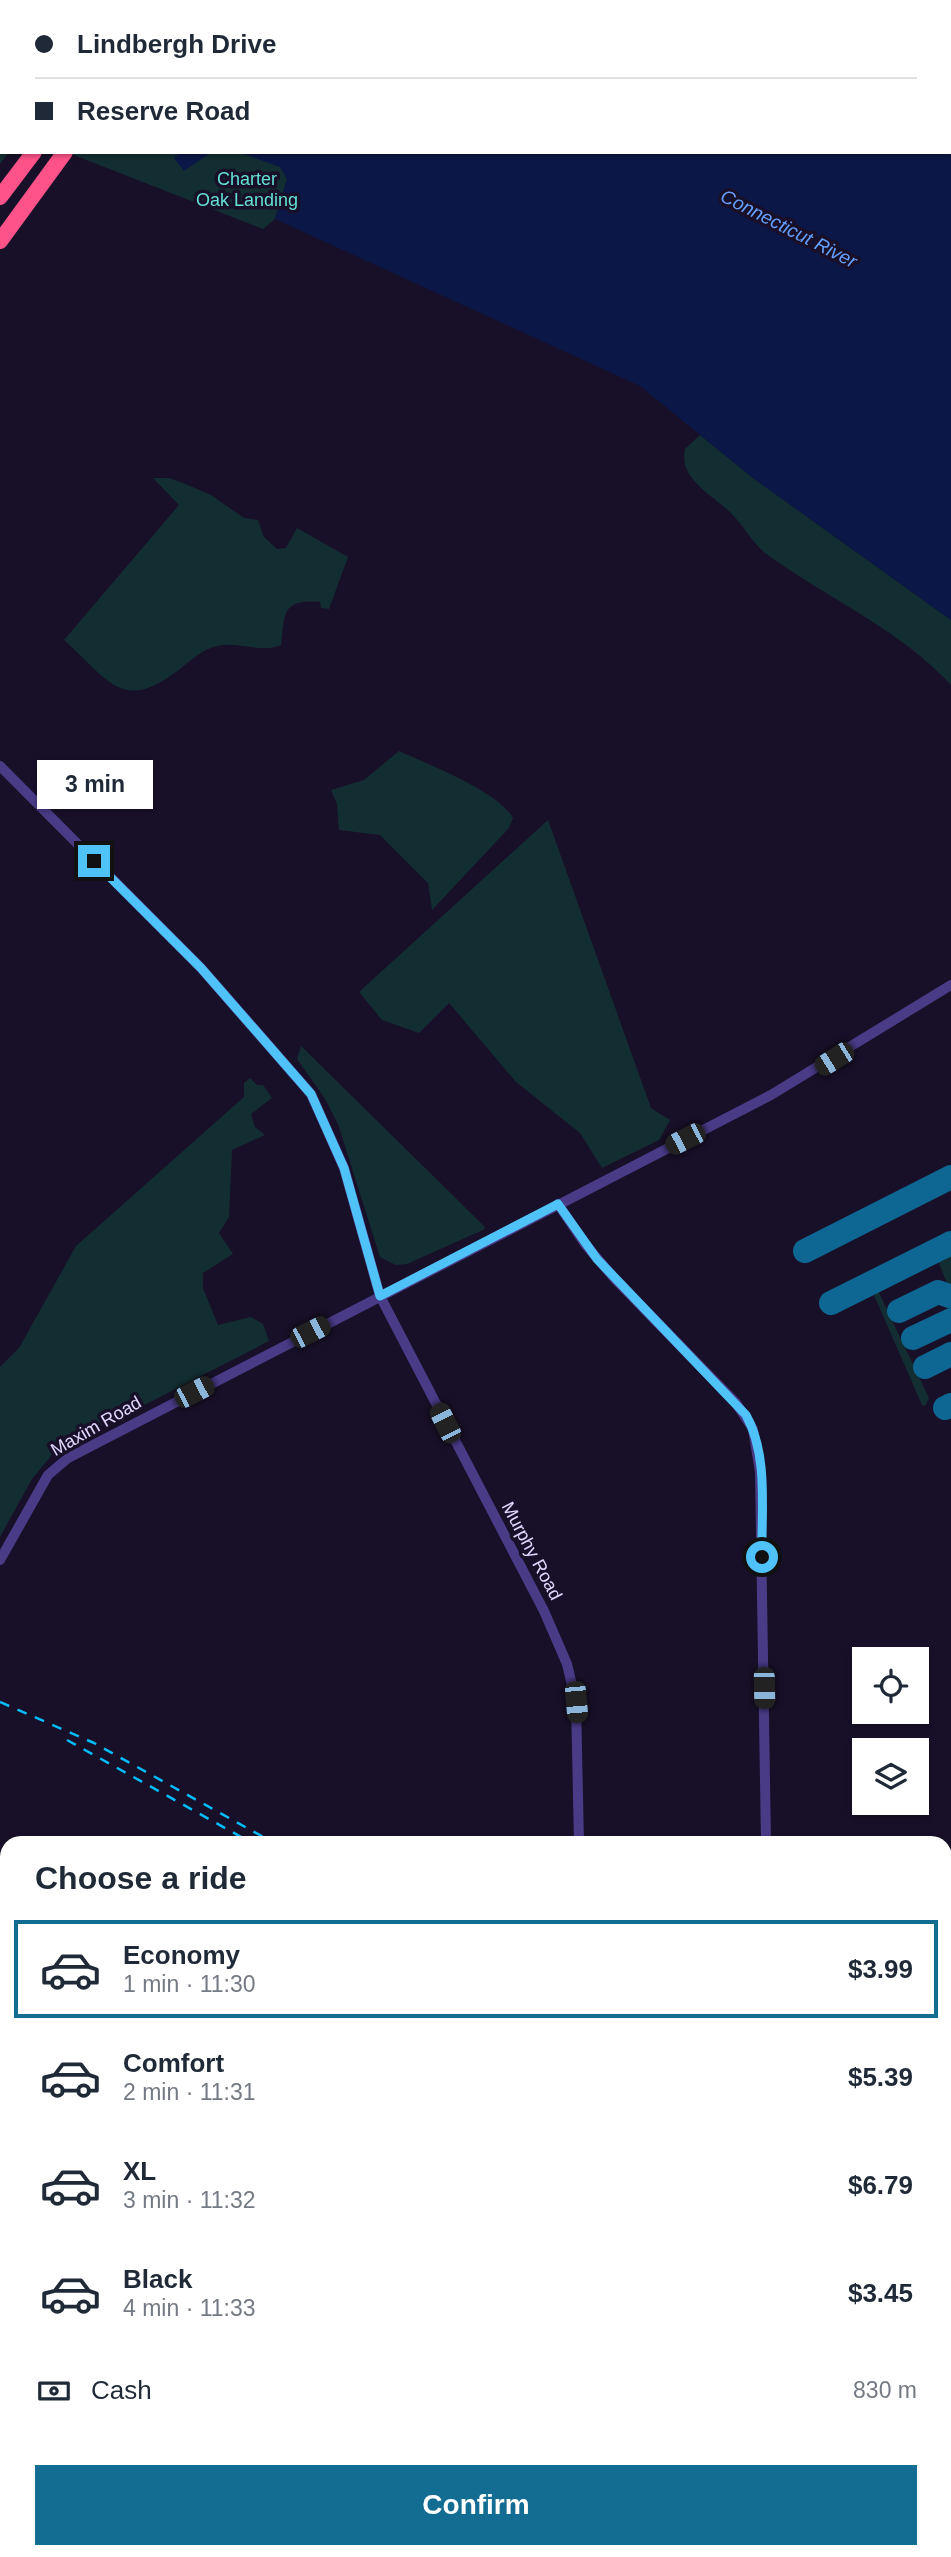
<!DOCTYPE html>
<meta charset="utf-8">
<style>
body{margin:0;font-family:Arial,sans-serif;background:#f2f2f3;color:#1f2937;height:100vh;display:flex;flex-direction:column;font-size:26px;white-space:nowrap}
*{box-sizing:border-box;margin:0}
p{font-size:23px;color:#747a83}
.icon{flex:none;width:38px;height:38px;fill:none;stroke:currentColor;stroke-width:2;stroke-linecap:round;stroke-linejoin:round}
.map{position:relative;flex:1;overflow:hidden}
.panel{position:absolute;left:0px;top:1836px;width:952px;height:723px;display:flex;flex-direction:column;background:#fff;border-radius:21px 21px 0 0;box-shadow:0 2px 5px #0004}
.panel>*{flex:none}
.guide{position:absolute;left:0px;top:0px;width:952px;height:154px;box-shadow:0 2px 5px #0004;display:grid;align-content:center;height:154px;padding:0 35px;background:#fff}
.fabs{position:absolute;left:852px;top:1647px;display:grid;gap:14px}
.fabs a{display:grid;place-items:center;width:77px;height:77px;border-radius:0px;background:#fff;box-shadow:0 2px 5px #0004;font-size:35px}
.end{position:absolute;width:32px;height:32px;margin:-16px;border:9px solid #4fc3f7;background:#111;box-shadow:0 0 0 4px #111}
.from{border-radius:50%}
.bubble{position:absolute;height:49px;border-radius:0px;background:#fff;box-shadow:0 2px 5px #0004;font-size:23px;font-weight:700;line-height:49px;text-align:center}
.car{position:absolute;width:21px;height:42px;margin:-21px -10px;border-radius:9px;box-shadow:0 0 5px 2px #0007;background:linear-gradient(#222 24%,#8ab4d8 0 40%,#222 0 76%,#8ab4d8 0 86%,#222 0)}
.guide b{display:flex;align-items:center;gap:24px;height:66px;font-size:26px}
.guide b+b{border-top:2px solid #e0e1e3}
.guide i{width:18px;height:18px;background:#1f2937}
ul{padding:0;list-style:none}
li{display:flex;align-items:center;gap:21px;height:98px;margin:0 14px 10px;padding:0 21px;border:4px solid transparent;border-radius:0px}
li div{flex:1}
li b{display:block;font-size:26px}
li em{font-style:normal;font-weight:700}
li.on{border-color:#136c91}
li>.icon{width:63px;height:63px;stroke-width:1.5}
h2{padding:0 35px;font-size:32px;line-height:84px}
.pay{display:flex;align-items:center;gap:18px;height:77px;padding:0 35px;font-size:26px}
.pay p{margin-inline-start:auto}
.button{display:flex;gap:14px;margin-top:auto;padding:14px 35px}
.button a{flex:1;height:80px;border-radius:0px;background:#136c91;color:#fff;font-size:28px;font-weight:700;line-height:80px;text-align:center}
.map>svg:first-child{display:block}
.green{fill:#132e32}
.water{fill:#0b1746}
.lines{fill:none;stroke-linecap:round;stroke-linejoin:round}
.taxiway{stroke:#0e6693;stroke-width:24}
.minor{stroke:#4a3b87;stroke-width:10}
.highway{stroke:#fe538a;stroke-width:16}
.rail{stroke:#04bdfe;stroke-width:2.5;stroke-dasharray:10 9;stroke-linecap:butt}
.route{stroke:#4fc3f7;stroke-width:9}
.labels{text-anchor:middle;stroke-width:7;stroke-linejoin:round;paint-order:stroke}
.park-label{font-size:18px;fill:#62e0d4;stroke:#181028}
.street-label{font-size:18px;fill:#e2d7ff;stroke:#181028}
.water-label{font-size:19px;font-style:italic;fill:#659ffe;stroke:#181028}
</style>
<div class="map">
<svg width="951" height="2557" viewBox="0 0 951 2557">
<rect width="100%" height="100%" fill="#181028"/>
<!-- green -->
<g class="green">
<path d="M745,0H881L882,2H750Z"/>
<path d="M0,54L2,152H9L0,164Z"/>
<path d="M66,152H238L280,166L287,179L275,219L263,229Z"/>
<path d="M700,435L753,478L951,620V685C901,630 827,598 768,555C751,543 744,525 729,511C712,495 678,478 685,449Z"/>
<path d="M153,478H169L183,483L211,495L244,518L258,520L264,537L277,549L286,548L297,528L348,557L329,609L321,608L320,602C281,599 285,614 281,645C261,654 239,641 217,646C203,649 191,660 180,669C122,714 110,681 64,640L179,505Z"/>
<path d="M399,751C427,764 498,791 513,818L509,828L432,910L428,883L380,835L339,830L337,804L331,790L364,780Z"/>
<path d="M548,820L651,1108L670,1120L659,1140L602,1168L580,1133L516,1082L449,1003L419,1033L382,1020L359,992Z"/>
<path d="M301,1046L484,1226L485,1229L407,1264L396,1265L380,1257L338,1124L324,1097L297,1059Z"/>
<path d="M250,1078L257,1085H263L272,1098L251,1114L255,1127L265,1135L232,1150L229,1217L219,1233L233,1254L203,1273V1288L218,1325L251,1317L263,1324L269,1341L55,1451L32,1479L0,1537V1367L19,1348L76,1246L244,1097V1083Z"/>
<path d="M951,1252V1293L938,1261Z"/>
<path d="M878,1291L929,1398L925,1406L922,1405L874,1295Z"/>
</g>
<!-- water -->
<g class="water">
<path d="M0,0H745L750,2H2V55Z"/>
<path d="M951,98V620L753,478L640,386L275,219L287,179L280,167L238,152H950Z"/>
<path d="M181,152H212L184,171L174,158Z"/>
</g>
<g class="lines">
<!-- taxiway -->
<g class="taxiway">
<path d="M805,1251L951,1177"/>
<path d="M831,1303L951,1243"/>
<path d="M899,1311L938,1292L949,1296"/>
<path d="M913,1338L951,1320"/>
<path d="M925,1367L951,1354"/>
<path d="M945,1408L951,1405"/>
</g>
<!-- minor -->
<g class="minor">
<path d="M0,766L201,968L311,1094L344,1168L380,1296L544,1611L567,1664L576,1702L579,1843"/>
<path d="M558,1204L585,1244L615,1279L736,1403L753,1429L760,1472L766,1843"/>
<path d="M0,1560L48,1475L68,1458L771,1095L951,985"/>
<path d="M779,2552L780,2557"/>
<path d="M591,2557V2552"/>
</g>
<!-- highway -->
<g class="highway">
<path d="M149,2L150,0"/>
<path d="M179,2L180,0"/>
<path d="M0,197L34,152"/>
<path d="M0,241L65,152"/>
</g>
<!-- rail -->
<g class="rail">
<path d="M0,1702L94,1743L274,1843"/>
<path d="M67,1740L252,1843"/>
<path d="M0,1870L7,1873"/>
</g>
</g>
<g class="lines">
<!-- route -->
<path class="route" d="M94,861L201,968L311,1094L344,1168L380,1296L558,1204L597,1259L746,1415C769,1456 761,1512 762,1557"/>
</g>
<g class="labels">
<!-- park labels -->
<g class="park-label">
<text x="247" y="185">Charter<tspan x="247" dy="21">Oak Landing</tspan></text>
</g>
<!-- street labels -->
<g class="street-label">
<text transform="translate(96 1426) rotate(-30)" y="6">Maxim Road</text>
<text transform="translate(532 1551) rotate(62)" y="6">Murphy Road</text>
</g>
<!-- water labels -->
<g class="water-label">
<text transform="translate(789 228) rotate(27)" y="7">Connecticut River</text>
</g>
</g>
</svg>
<div class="fabs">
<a><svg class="icon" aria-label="locate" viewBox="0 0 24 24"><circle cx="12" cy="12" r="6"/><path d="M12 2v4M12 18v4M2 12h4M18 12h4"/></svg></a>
<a><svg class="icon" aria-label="layers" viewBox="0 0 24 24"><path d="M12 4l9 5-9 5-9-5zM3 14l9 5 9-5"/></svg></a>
</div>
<i class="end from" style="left:762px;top:1557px"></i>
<i class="end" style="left:94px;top:861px"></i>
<div class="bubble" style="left:37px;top:760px;width:116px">3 min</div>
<i class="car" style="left:834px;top:1059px;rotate:238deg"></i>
<i class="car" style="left:685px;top:1139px;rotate:243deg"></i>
<i class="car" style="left:310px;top:1332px;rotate:63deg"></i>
<i class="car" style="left:194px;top:1392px;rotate:63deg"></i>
<i class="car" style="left:445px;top:1423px;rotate:333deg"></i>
<i class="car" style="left:764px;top:1688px;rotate:179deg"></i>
<i class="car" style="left:576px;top:1702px;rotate:175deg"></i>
<div class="guide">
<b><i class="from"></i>Lindbergh Drive</b>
<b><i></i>Reserve Road</b>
</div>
<section class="panel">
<h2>Choose a ride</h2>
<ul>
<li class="on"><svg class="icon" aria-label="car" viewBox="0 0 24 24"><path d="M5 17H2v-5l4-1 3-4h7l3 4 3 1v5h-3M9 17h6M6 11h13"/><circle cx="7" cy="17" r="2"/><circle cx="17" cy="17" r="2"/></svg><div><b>Economy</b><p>1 min · 11:30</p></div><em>$3.99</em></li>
<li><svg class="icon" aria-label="car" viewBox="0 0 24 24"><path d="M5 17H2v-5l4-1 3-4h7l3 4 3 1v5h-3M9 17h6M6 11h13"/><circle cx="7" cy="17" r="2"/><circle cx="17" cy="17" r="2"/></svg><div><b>Comfort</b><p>2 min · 11:31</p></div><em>$5.39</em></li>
<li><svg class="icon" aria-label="car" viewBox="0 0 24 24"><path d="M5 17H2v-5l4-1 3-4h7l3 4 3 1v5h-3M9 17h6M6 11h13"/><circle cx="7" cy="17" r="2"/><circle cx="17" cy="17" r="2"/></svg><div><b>XL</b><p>3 min · 11:32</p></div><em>$6.79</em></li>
<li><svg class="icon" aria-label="car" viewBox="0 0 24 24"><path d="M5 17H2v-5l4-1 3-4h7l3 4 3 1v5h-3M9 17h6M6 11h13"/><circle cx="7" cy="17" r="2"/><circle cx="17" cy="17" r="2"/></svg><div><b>Black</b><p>4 min · 11:33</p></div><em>$3.45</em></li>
</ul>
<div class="pay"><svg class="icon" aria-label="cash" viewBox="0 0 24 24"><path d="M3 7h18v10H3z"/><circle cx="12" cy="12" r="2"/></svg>Cash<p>830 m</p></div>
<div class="button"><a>Confirm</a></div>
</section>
</div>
